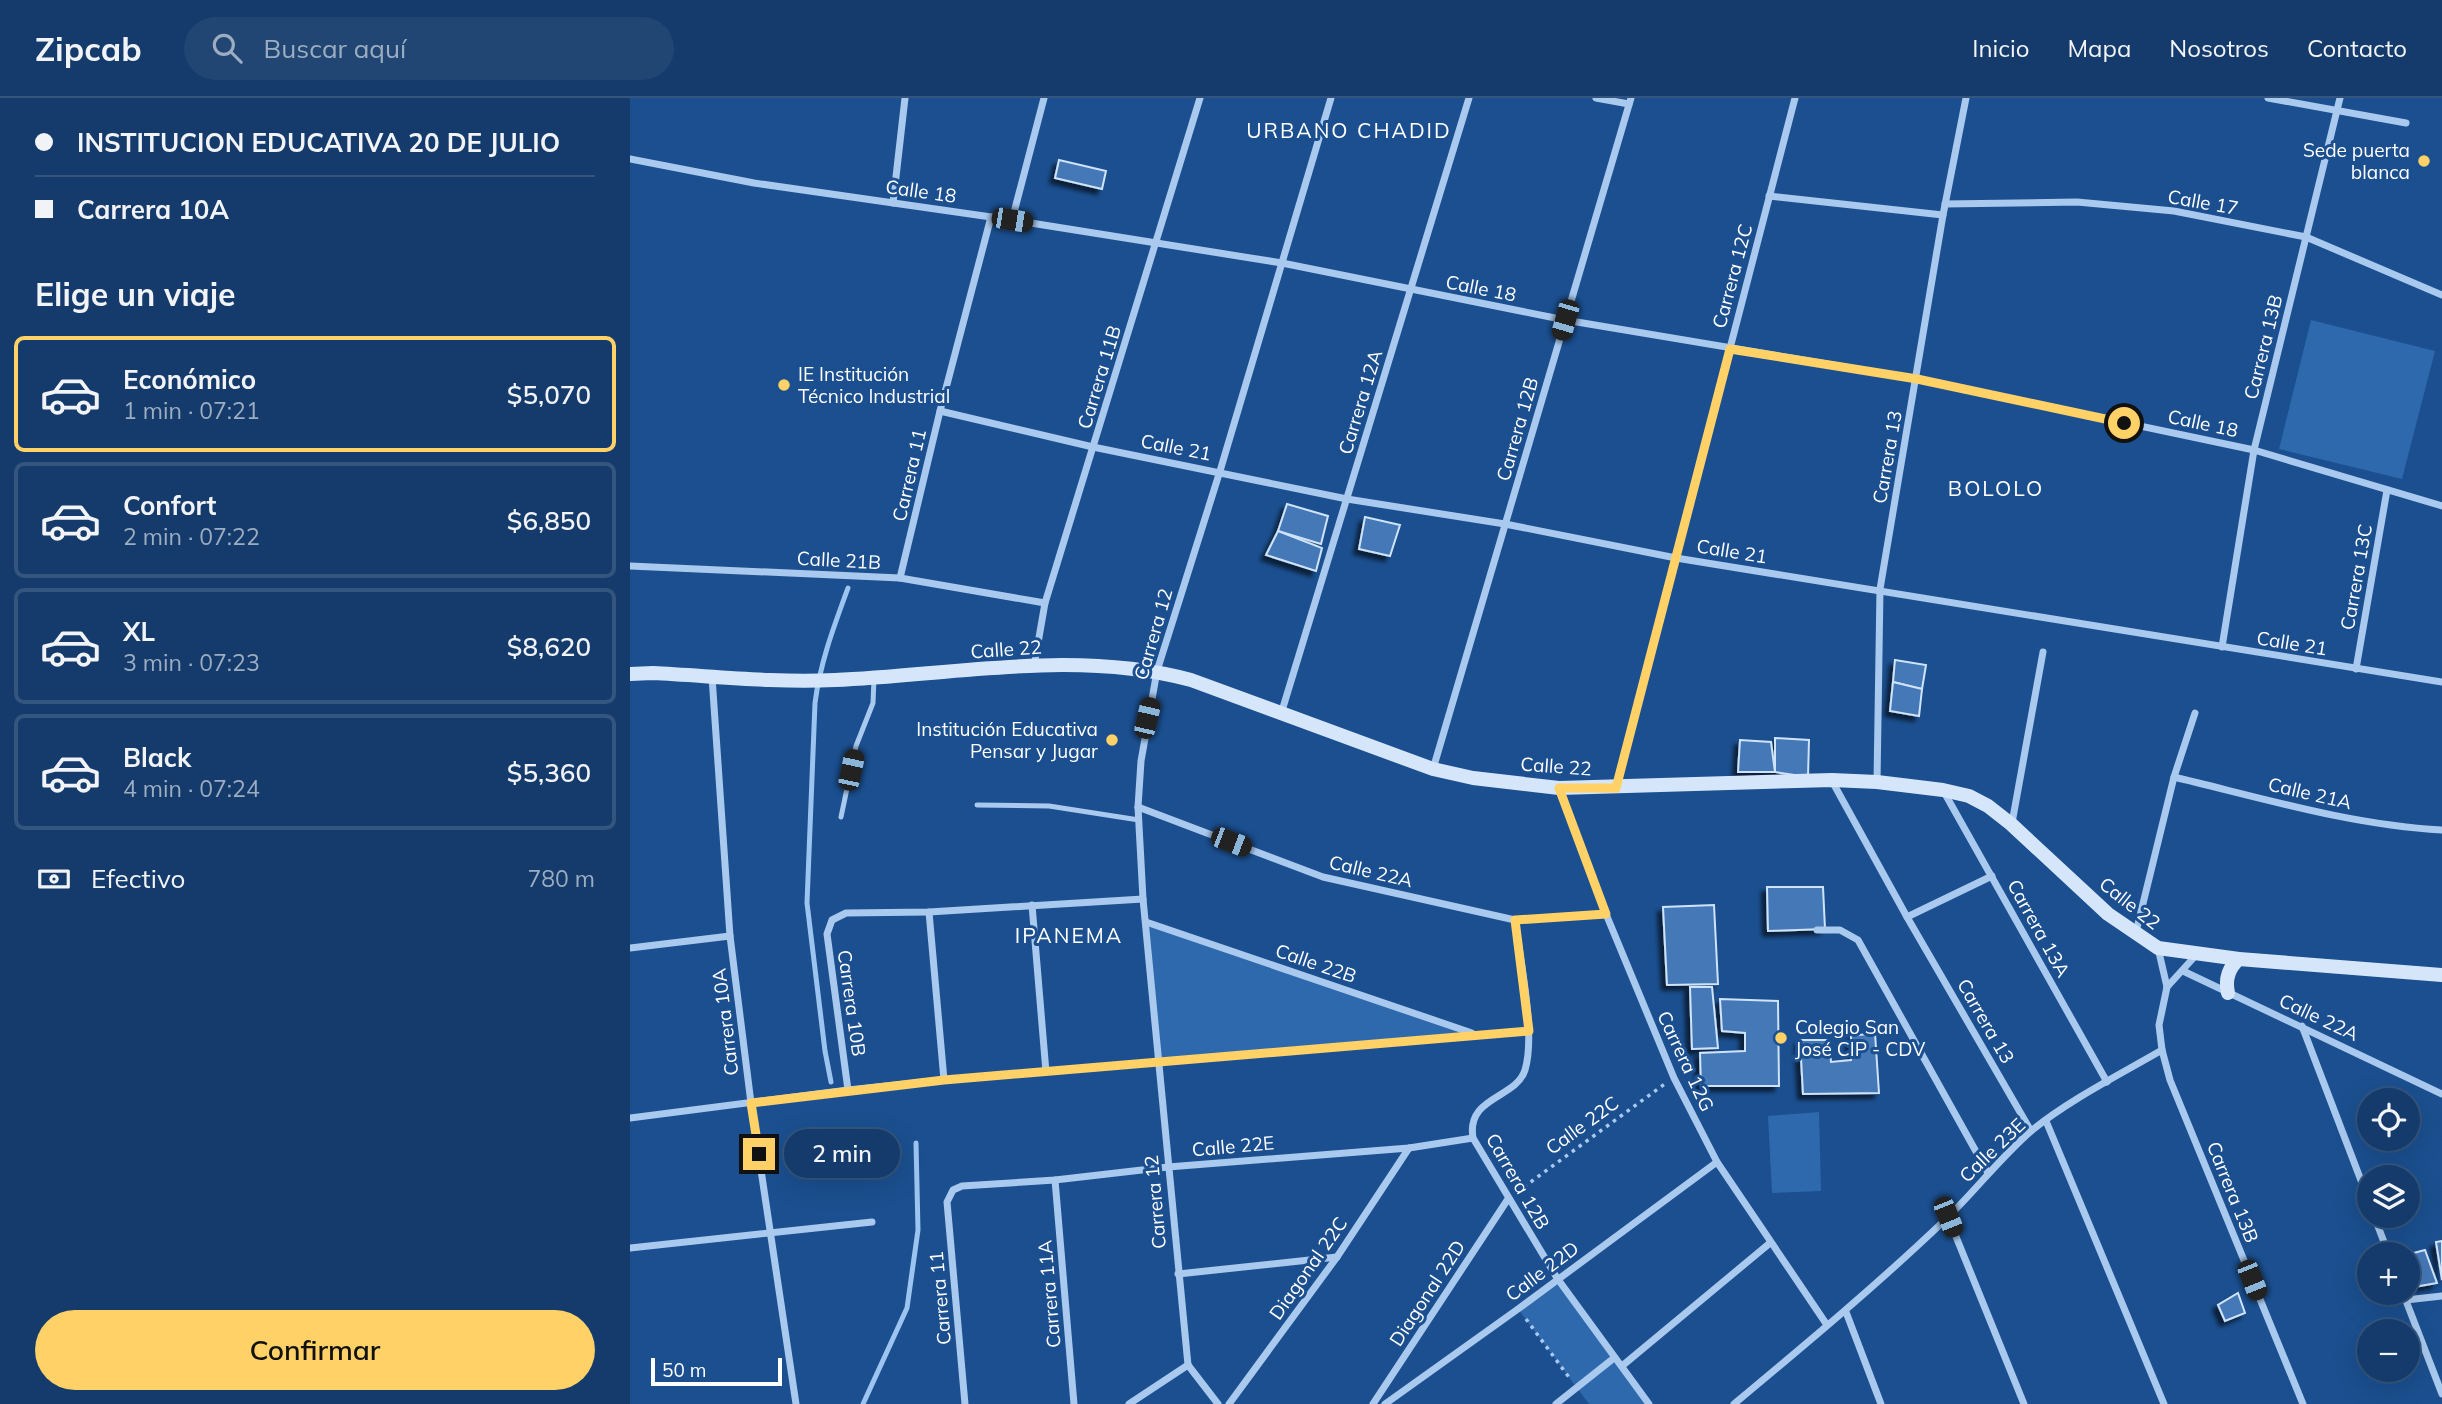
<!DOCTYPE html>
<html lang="es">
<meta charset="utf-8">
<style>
body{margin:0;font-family:Mulish,sans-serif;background:#214673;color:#f1f3f6;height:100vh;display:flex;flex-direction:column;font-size:26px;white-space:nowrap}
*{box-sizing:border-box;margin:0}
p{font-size:23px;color:#9dadc1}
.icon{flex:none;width:38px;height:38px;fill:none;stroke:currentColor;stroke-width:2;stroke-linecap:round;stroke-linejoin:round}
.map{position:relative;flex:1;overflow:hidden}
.details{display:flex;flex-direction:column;background:#143b6b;width:630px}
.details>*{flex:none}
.guide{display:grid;align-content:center;height:154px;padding:0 35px;background:#143b6b}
.fabs{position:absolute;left:1727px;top:990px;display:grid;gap:14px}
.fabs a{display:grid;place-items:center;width:63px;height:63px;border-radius:50%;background:#143b6b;box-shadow:0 7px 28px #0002,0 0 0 2px #33557e;font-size:35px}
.scale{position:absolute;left:21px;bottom:18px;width:131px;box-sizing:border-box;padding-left:7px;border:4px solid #fff;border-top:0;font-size:19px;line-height:24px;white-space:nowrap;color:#fff;-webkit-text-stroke:5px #1b4f8f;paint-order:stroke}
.end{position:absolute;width:32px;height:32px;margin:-16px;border:9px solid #ffd166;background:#111;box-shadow:0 0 0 4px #111}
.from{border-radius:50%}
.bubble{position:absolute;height:49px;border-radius:24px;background:#143b6b;box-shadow:0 7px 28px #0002,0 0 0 2px #33557e;font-size:23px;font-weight:600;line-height:49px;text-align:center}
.car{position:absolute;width:21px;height:42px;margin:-21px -10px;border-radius:9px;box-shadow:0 0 5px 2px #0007;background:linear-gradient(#222 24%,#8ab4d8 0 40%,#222 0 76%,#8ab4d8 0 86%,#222 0)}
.guide b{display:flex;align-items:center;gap:24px;height:66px;font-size:26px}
.guide b+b{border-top:2px solid #33557e}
.guide i{width:18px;height:18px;background:#f1f3f6}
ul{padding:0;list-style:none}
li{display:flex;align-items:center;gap:21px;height:116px;margin:0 14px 10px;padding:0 21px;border:4px solid #33557e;border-radius:10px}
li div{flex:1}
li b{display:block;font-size:26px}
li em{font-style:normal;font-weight:600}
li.selected{border-color:#ffd166}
li>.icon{width:63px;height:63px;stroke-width:1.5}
h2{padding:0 35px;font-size:32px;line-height:84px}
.pay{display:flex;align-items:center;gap:18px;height:77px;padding:0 35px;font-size:26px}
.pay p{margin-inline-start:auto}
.primary-button{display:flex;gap:14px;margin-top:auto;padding:14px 35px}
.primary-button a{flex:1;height:80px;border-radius:42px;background:#ffd166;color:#111;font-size:28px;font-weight:600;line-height:80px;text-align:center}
header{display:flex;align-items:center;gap:42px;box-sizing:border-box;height:98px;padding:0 35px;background:#143b6b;border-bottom:2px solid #33557e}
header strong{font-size:33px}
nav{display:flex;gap:38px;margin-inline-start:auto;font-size:24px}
.search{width:490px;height:63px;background:#214673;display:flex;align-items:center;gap:18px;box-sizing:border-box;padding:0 24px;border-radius:38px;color:#9dadc1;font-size:26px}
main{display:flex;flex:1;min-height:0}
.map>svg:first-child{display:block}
.green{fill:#2e69ad}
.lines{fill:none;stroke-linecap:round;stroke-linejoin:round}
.stream{stroke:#9cc4f0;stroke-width:5}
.building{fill:#4478b7;stroke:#cfe3fa;stroke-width:2;filter:url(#shadow)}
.path{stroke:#a9c9ee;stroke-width:3.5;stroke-dasharray:3.5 5;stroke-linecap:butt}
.lane{stroke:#a9c9ee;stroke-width:5}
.street{stroke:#a9c9ee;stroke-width:7}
.secondary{stroke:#d6e6fa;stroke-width:14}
.route{stroke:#ffd166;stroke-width:9}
.poi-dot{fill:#ffd166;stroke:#1b4f8f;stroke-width:2.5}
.labels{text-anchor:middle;stroke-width:6;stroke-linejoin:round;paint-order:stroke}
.poi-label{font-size:19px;fill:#fff;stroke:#1b4f8f;text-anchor:end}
.street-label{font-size:19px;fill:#fff;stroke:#1b4f8f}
.neighbourhood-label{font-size:21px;letter-spacing:2px;fill:#fff;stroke:#1b4f8f}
</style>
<header>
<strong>Zipcab</strong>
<div class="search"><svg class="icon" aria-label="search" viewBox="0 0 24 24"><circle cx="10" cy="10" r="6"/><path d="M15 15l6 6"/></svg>Buscar aquí</div>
<nav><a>Inicio</a><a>Mapa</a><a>Nosotros</a><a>Contacto</a></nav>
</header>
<main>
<section class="details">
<div class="guide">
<b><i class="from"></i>INSTITUCION EDUCATIVA 20 DE JULIO</b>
<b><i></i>Carrera 10A</b>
</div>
<h2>Elige un viaje</h2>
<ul>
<li class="selected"><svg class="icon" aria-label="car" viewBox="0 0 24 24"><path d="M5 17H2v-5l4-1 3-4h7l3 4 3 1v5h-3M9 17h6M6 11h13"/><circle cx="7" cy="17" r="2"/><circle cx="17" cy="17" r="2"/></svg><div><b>Económico</b><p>1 min · 07:21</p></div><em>$5,070</em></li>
<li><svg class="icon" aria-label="car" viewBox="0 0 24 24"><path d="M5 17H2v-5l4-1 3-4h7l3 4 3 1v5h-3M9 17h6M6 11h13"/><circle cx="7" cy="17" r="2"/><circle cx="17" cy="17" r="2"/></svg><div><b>Confort</b><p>2 min · 07:22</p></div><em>$6,850</em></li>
<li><svg class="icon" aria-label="car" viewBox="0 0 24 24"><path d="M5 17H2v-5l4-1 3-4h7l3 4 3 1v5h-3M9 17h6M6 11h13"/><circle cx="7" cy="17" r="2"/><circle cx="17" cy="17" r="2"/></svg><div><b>XL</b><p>3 min · 07:23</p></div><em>$8,620</em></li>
<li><svg class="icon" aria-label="car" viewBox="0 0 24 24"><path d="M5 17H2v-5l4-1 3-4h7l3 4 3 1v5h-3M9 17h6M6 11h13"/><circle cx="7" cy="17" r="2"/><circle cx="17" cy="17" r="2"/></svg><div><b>Black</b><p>4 min · 07:24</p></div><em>$5,360</em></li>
</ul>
<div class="pay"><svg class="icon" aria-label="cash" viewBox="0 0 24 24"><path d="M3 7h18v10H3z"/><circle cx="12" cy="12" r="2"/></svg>Efectivo<p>780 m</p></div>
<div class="primary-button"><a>Confirmar</a></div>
</section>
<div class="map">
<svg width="1812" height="1306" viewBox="0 0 1812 1306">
<defs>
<filter id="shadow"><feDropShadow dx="-5" dy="5" stdDeviation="2" flood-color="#0009"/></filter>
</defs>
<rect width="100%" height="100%" fill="#1b4f8f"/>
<!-- green -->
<g class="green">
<path d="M1681,222L1805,253L1772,381L1649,351Z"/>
<path d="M516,824L846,936L528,964Z"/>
<path d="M1189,1014L1191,1093L1142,1095L1138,1018Z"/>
<path d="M927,1180L1018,1306H959L888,1211Z"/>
</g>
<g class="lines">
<!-- stream -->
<g class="stream">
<path d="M201,984L195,953L177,805L185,605C190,565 204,528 218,490"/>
<path d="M233,1306L277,1210L288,1132L286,1045"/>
</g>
</g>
<!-- building -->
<g class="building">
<path d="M429,62L476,73L472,91L425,80Z"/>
<path d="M657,406L698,418L691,446L648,433Z"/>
<path d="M735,419L770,427L760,458L729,451Z"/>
<path d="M648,433L692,450L686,473L636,457Z"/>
<path d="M1265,562L1296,567L1292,591L1263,584Z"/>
<path d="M1263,584L1292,591L1289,618L1260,613Z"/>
<path d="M1145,640L1179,642L1178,679L1145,674Z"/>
<path d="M1110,642L1141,644L1145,674H1108Z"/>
<path d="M1137,789H1193L1195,831L1138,833Z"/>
<path d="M1084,807L1088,886L1037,887L1033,809Z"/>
<path d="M1060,889H1082L1088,950L1062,951Z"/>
<path d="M1090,901L1148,903L1149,988H1071L1070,955L1115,953V935L1092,933Z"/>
<path d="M1245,935L1249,995L1173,996L1170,942H1199L1201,964L1221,962V938Z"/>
<path d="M1812,1143V1182L1806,1144Z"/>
<path d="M1795,1152L1807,1185L1784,1189L1778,1173V1157H1776Z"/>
<path d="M1608,1195L1615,1215L1595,1223L1588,1207Z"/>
</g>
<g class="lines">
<!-- path -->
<g class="path">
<path d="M887,1094L1036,985"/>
<path d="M896,1221L941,1282"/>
</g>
<!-- lane -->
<g class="lane">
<path d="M347,707L419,708L509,722"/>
<path d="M211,719L226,648L243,605L244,580"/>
</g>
<!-- street -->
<g class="street">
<path d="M966,0L999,6"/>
<path d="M1638,0L1776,25"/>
<path d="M0,61L124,85L382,122L652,165L935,222L1287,281L1624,352L1812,408"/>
<path d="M1139,98L1313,117"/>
<path d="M263,105L275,0"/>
<path d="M1315,106L1447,104L1544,113L1676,139L1812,197"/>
<path d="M382,122L414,0"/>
<path d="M310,313L463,349L717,401L875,426L1046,460L1812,584"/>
<path d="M0,468L270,480L415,505"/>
<path d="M270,480L310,313L361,119"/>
<path d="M1592,549L1624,352L1710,0"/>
<path d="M404,568L415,505L570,0"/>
<path d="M1726,571L1757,392"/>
<path d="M82,579L100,838L121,1005L166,1306"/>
<path d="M651,616L839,0"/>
<path d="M803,671L1001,0"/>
<path d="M1544,679C1632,700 1721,727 1812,732"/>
<path d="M1202,683L1277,819L1401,1033"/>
<path d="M1247,684L1250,491L1313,117L1336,0"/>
<path d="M986,689L1165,0"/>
<path d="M929,691L976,816L1044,980L1087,1064L1197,1227"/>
<path d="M1314,694L1477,984"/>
<path d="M508,709L693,779L885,822L976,816"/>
<path d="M1382,725L1413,554"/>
<path d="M402,807L416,974"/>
<path d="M299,814L314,982"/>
<path d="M1277,819L1362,778"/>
<path d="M885,822C890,861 906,936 895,972C886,1001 836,998 843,1040L927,1180L1019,1306"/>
<path d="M516,824L842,935"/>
<path d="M1187,832H1210L1228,842L1358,1075"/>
<path d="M1506,834L1544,679L1565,615"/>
<path d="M0,850L100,838"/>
<path d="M1528,850L1537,889L1529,927L1532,952L1540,982L1673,1306"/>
<path d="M1553,873L1812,996"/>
<path d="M1537,889L1567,856"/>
<path d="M1672,928L1740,1106"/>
<path d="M218,992L197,836L202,822L216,815L299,814L513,801"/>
<path d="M0,1020L218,992L314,982L899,933"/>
<path d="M1416,1023L1534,1306"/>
<path d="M425,1082L444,1306"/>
<path d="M1744,1118L1759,1157"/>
<path d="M1318,1119L1394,1306"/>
<path d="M0,1150L242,1124"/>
<path d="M548,1176L707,1159"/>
<path d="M1773,1195L1812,1296"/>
<path d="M1776,1202L1812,1198"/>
<path d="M1216,1214L1251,1306"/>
<path d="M558,1267L513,801L508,709L511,663L527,573L590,373L701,0"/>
<path d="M558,1267L588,1306"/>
<path d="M992,1268L1140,1145"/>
<path d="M335,1306L317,1104L323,1092L332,1088L425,1082L538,1069L779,1050L843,1040"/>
<path d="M499,1306L558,1267"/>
<path d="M599,1306L707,1159L779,1050"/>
<path d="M743,1306L878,1101"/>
<path d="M755,1306L888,1211L1087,1064"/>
<path d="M926,1306L984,1260"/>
<path d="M1104,1306C1176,1246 1248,1186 1316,1121C1345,1093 1370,1060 1401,1033C1439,1002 1489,977 1532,952"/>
</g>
<!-- secondary -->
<g class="secondary">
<path d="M0,576L23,575C83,578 145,585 205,582C323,577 445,551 561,582L803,671L843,680L929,690L1202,682L1247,684L1313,692L1339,698L1358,708L1381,726L1478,816L1528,850L1609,861L1812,877"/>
<path d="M1598,895C1595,881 1598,870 1609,861"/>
</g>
</g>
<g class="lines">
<!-- route -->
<path class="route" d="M129,1056L121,1005L314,982L899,933L885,822L976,816L929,690H986L1100,251L1287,281L1494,325"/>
</g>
<!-- markers -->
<g class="poi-dot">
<circle cx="1794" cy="63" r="7"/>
<circle cx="154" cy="287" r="7"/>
<circle cx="482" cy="642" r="7"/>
<circle cx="1151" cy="940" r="7"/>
</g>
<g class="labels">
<!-- poi labels -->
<g class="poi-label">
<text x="1780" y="59">Sede puerta<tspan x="1780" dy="22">blanca</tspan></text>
<text x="168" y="283" text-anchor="start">IE Institución<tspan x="168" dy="22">Técnico Industrial</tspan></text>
<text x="468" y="638">Institución Educativa<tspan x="468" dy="22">Pensar y Jugar</tspan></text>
<text x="1165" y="936" text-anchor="start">Colegio San<tspan x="1165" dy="22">José CIP - CDV</tspan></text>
</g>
<!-- street labels -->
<g class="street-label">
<text transform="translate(291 93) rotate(8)" y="7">Calle 18</text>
<text transform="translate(1573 104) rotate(10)" y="7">Calle 17</text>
<text transform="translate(1102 178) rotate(-75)" y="7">Carrera 12C</text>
<text transform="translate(851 190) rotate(11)" y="7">Calle 18</text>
<text transform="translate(1633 249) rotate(-76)" y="7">Carrera 13B</text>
<text transform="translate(469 279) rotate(-73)" y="7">Carrera 11B</text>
<text transform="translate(730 304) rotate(-73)" y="7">Carrera 12A</text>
<text transform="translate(1573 325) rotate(12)" y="7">Calle 18</text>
<text transform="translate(887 331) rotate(-74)" y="7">Carrera 12B</text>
<text transform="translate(546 349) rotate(11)" y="7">Calle 21</text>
<text transform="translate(1257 359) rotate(-80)" y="7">Carrera 13</text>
<text transform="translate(279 377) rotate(-77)" y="7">Carrera 11</text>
<text transform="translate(1102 453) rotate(9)" y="7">Calle 21</text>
<text transform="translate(209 462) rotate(3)" y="7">Calle 21B</text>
<text transform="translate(1726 479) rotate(-80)" y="7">Carrera 13C</text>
<text transform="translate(523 536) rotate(-74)" y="7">Carrera 12</text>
<text transform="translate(1662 545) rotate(9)" y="7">Calle 21</text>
<text transform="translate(376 551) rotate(-4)" y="7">Calle 22</text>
<text transform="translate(926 668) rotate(4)" y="7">Calle 22</text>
<text transform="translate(1680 695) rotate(13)" y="7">Calle 21A</text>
<text transform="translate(741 773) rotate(13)" y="7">Calle 22A</text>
<text transform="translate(1500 805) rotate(38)" y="7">Calle 22</text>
<text transform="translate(1409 830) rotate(61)" y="7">Carrera 13A</text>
<text transform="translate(686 865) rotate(19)" y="7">Calle 22B</text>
<text transform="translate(222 905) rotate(82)" y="7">Carrera 10B</text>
<text transform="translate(1689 919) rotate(25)" y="7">Calle 22A</text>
<text transform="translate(1356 923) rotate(60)" y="7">Carrera 13</text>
<text transform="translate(95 924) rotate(-97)" y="7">Carrera 10A</text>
<text transform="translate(1056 963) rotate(65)" y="7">Carrera 12G</text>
<text transform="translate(952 1027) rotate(-36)" y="7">Calle 22C</text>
<text transform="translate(603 1048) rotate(-5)" y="7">Calle 22E</text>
<text transform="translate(1362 1052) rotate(-44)" y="7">Calle 23E</text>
<text transform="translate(888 1083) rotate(60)" y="7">Carrera 12B</text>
<text transform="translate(1603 1094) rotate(68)" y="7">Carrera 13B</text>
<text transform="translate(525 1104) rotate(-95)" y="7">Carrera 12</text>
<text transform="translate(678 1170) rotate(-55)" y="7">Diagonal 22C</text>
<text transform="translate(912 1173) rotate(-37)" y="7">Calle 22D</text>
<text transform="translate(797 1195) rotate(-57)" y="7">Diagonal 22D</text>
<text transform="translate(419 1196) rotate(-95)" y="7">Carrera 11A</text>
<text transform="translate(310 1200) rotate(-95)" y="7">Carrera 11</text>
</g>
<!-- neighbourhood labels -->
<g class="neighbourhood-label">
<text x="719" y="40">URBANO CHADID</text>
<text x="1366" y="398">BOLOLO</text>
<text x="439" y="845">IPANEMA</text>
</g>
</g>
</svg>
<div class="fabs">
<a><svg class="icon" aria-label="locate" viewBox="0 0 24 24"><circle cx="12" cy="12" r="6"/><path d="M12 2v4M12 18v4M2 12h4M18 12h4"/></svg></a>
<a><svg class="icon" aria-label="layers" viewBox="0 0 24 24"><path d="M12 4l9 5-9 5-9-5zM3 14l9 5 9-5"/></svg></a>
<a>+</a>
<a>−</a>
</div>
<div class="scale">50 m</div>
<i class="end from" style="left:1494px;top:325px"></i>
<i class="end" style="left:129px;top:1056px"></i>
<div class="bubble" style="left:154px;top:1031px;width:116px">2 min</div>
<i class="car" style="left:382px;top:122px;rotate:99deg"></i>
<i class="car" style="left:935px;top:222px;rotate:196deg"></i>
<i class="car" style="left:517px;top:620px;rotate:13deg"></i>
<i class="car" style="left:221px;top:672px;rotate:12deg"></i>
<i class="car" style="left:601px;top:744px;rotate:111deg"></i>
<i class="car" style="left:1318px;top:1119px;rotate:158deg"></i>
<i class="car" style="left:1622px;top:1182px;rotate:158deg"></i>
</div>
</main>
